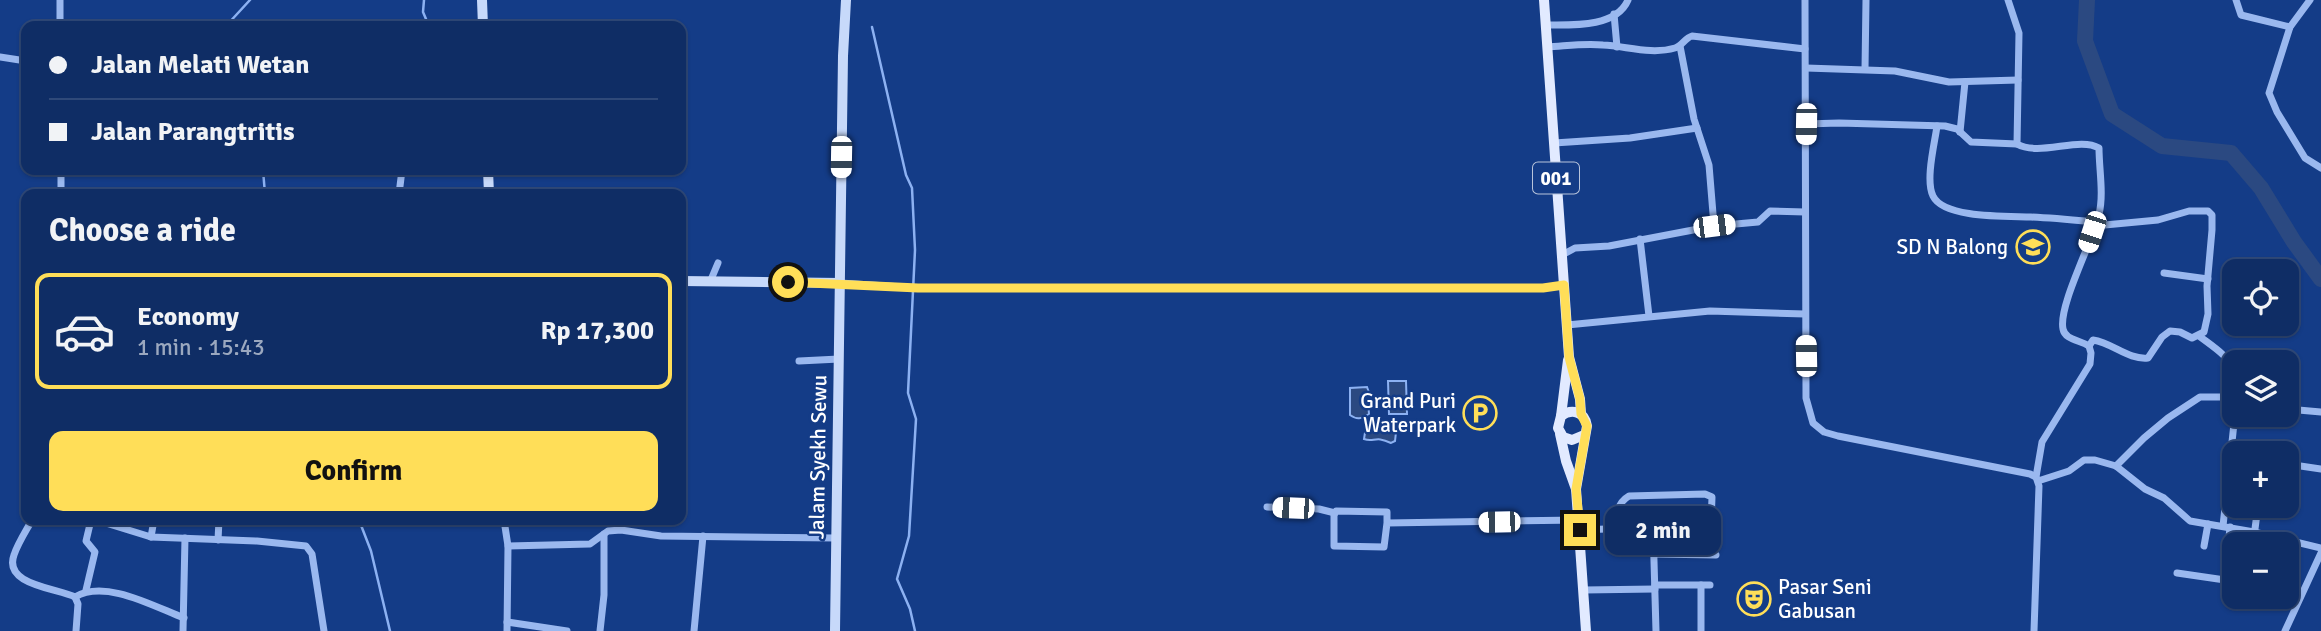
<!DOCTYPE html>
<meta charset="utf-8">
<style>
body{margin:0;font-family:Signika,sans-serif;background:#18356b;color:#f1f3f6;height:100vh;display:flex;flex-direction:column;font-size:26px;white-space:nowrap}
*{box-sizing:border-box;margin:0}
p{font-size:23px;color:#9ba8bf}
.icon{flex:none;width:38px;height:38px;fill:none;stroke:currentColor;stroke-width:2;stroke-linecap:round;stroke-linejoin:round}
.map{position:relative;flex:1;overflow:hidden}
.side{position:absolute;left:21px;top:189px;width:665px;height:336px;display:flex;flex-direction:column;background:#0f2d65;border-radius:14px;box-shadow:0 2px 5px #0004,0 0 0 2px #2f4979}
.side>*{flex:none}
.banner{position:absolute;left:21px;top:21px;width:665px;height:154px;border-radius:14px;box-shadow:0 2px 5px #0004,0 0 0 2px #2f4979;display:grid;align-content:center;height:154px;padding:0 28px;background:#0f2d65}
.buttons{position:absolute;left:2222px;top:259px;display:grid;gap:14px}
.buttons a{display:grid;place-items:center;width:77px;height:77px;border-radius:14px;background:#0f2d65;box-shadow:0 2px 5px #0004,0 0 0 2px #2f4979;font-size:35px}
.end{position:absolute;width:32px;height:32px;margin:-16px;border:9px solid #ffde58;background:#111;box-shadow:0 0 0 4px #111}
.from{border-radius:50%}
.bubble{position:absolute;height:49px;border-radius:14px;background:#0f2d65;box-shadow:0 2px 5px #0004,0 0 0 2px #2f4979;font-size:23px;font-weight:700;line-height:49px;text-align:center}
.car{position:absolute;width:21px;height:42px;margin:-21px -10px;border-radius:9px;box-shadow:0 0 5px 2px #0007;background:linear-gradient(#fff 24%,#345 0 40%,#fff 0 76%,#345 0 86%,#fff 0)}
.banner b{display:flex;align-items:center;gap:24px;height:66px;font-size:26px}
.banner b+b{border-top:2px solid #2f4979}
.banner i{width:18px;height:18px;background:#f1f3f6}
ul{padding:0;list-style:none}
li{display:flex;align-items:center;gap:21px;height:116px;margin:0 14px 10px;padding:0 14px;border:4px solid transparent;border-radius:14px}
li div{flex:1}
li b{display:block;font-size:26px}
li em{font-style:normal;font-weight:700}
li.current{border-color:#ffde58}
li>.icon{width:63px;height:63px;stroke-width:1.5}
h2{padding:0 28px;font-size:32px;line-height:84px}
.action{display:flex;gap:14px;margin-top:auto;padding:14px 28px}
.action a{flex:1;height:80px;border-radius:14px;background:#ffde58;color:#111;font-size:28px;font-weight:700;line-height:80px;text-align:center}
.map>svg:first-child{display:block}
.water{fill:#2b4981;stroke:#8cb1f2;stroke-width:2}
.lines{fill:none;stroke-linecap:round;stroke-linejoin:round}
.stream{stroke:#8cb1f2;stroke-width:2.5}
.river{stroke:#2b4981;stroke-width:16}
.street{stroke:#9ab8ef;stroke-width:7}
.secondary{stroke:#c7d9fa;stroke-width:10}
.primary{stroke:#e2eaff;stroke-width:10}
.route{stroke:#ffde58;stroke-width:9}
.labels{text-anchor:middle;stroke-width:5;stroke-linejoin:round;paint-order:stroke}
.shield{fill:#143c87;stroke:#b8c4db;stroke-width:2}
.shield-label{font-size:19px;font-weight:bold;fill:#fff}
.poi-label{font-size:21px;fill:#fff;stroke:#143c87;text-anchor:end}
.street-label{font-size:21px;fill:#fff;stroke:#143c87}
</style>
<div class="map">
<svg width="2321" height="631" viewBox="0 0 2321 631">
<rect width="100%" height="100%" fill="#143c87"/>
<!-- water -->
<g class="water">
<path d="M1388,381H1406L1407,414H1389Z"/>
<path d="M1367,387L1371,398L1368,402L1369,414C1361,419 1357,420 1350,415V388Z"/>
<path d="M1371,424L1391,425L1396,432L1395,441L1391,443C1375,435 1374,443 1364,439L1366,426Z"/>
</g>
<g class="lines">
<!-- stream -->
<g class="stream">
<path d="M424,0L423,12L429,26"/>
<path d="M226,26L250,0"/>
<path d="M872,27L906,175L912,188L915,250L908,393L916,419L909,536L897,579L910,609L915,631"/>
<path d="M263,170L265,194"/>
<path d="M359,520L371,551L390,631"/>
</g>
<!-- river -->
<path class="river" d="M2087,0L2085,41L2112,114L2162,146L2231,153L2261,188L2294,242L2321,279"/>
<!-- street -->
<g class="street">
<path d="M1805,0L1806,398L1813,423L1824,432L1838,436L2030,474L2036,477L2039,486L2034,631"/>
<path d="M2008,0L2019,33L2017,144C2040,157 2079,136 2099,148C2099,169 2104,194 2099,214C2093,241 2058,306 2063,329C2065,340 2080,340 2089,346L2091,353L2090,364L2042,442L2036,477"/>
<path d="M2236,0L2241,15L2290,27"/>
<path d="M2310,0L2290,27L2269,93L2277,112L2305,158L2321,168"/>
<path d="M1614,14L1617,47"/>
<path d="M1545,25C1571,25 1616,28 1628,0"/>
<path d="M60,26V0"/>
<path d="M1680,46L1694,119L1709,165L1714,226"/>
<path d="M1547,47C1566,46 1584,43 1603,45C1626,46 1651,55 1675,48C1682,46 1685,38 1692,36L1805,49"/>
<path d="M0,57L26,61"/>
<path d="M1806,68L1895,71L1949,82L2018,80"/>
<path d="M1865,69L1866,0"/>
<path d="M1806,124L1839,123L1945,126L1957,129L1971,142L2017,144"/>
<path d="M1937,126C1935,142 1925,180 1933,196C1944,219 2009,216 2031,217C2053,218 2074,220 2096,222"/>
<path d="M1960,132L1965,82"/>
<path d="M1554,143L1630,138L1697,128"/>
<path d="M61,170V194"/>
<path d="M399,194L402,170"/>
<path d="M1640,239L1649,316"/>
<path d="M1562,255L1575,248L1609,246L1714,226L1758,222L1770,211L1805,212"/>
<path d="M2164,273L2208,279"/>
<path d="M710,282L718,263"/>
<path d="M840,283L918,288H1543L1564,285"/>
<path d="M1567,325L1710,311L1805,314"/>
<path d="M2199,336C2212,346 2229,356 2235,372"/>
<path d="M2089,346L2093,340C2113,343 2128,360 2148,358L2162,337L2170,331L2180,332L2192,338L2204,332L2208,314L2207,286L2212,230V215L2208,211H2189L2158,220L2094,226"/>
<path d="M799,361L839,359"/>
<path d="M2287,409L2321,412"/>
<path d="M2231,445L2262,449L2266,453"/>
<path d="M2287,464L2321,469"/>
<path d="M2116,466L2144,438L2168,418L2200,397H2235"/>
<path d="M2038,481L2069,471L2084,460H2095L2116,466L2145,489L2164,498L2190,521L2254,532L2321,548"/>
<path d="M1267,507L1319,509L1335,513"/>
<path d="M32,520C26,531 18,543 14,555C3,585 56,588 75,597L78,604L76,631"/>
<path d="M96,520L151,537L257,541L306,546L312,554L324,631"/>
<path d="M504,520L508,546L590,544L608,531L621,530L661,536L836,538"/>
<path d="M1387,523L1384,547L1334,546V515L1336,511L1387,512V523L1579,520"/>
<path d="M1653,526L1656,631"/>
<path d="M2223,526L2235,414"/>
<path d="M1580,530L1711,525L1712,497L1705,494L1629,496C1617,503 1616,515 1617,528"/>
<path d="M151,537L154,520"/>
<path d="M218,540L219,520"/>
<path d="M2253,544L2258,506"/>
<path d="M2204,546L2208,524"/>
<path d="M1654,554L1716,555"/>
<path d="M2177,573L2225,580"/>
<path d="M1655,585H1710"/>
<path d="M1701,585V631"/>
<path d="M86,590L95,552L86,541L91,520"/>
<path d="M1584,590L1655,589"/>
<path d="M2224,592L2230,527"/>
<path d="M75,597C105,579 153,606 184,618"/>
<path d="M507,622L567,631"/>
<path d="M183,631L185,538"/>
<path d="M507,631L508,546"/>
<path d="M600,631L604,595V534"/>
<path d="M694,631L703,536"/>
<path d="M2285,631L2321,553"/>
</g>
<!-- secondary -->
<g class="secondary">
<path d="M482,0L483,26"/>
<path d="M488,170L489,194"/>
<path d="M681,281L840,283"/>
<path d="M835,631L843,56L846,0"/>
</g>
<!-- primary -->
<g class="primary">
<path d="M1544,0L1569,357L1580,399L1581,414"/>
<path d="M1561,416L1568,360"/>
<path d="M1560,434L1566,461L1576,489"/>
<path d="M1584,435L1572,440L1563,437L1558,428L1561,416C1572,408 1585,412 1587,426L1576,489L1586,631"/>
</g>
</g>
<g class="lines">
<!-- route -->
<path class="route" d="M788,282L918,288H1543L1564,285L1569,357L1580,399L1581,414L1587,426L1576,489L1580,530"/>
</g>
<!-- icons -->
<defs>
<symbol id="school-ring" viewBox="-11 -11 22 22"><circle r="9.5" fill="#143c87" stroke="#ffde58" stroke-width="1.5"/><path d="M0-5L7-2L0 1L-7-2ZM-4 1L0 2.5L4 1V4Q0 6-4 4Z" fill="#ffde58"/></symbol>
<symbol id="parking-ring" viewBox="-11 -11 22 22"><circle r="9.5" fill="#143c87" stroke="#ffde58" stroke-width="1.5"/><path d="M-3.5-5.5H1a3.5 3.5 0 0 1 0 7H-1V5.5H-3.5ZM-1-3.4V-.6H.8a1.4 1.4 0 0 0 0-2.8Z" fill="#ffde58"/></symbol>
<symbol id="theatre-ring" viewBox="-11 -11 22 22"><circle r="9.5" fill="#143c87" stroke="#ffde58" stroke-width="1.5"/><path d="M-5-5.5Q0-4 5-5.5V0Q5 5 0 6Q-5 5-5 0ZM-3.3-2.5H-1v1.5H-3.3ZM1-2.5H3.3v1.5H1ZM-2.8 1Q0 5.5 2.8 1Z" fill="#ffde58"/></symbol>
</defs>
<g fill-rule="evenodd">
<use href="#school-ring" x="2014" y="228" width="38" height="38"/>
<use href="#parking-ring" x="1461" y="394" width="38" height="38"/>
<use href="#theatre-ring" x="1735" y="580" width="38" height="38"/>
</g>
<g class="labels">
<!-- shield labels -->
<rect class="shield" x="1533" y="162.5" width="46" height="31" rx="5"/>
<g class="shield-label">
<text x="1556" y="185">001</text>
</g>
<!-- poi labels -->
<g class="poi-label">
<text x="2008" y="254">SD N Balong</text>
<text x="1456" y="408">Grand Puri<tspan x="1456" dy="24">Waterpark</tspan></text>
<text x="1778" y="594" text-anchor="start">Pasar Seni<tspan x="1778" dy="24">Gabusan</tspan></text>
</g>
<!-- street labels -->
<g class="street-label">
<text transform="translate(818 457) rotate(-89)" y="7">Jalam Syekh Sewu</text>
</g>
</g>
</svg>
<div class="buttons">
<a><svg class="icon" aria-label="locate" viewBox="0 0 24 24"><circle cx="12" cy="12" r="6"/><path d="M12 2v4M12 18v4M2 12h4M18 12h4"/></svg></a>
<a><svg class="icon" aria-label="layers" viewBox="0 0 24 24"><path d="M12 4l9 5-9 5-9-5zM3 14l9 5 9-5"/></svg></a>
<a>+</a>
<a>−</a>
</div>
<i class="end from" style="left:788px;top:282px"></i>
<i class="end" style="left:1580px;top:530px"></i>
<div class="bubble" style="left:1605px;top:506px;width:116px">2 min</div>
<i class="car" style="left:1806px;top:124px;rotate:181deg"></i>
<i class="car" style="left:841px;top:157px;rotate:181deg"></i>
<i class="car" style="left:1714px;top:226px;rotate:83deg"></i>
<i class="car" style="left:2092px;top:232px;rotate:198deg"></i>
<i class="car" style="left:1806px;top:356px;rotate:359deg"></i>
<i class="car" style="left:1293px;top:508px;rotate:272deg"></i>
<i class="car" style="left:1499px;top:522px;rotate:269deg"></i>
<div class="banner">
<b><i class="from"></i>Jalan Melati Wetan</b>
<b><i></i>Jalan Parangtritis</b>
</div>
<section class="side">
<h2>Choose a ride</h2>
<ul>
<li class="current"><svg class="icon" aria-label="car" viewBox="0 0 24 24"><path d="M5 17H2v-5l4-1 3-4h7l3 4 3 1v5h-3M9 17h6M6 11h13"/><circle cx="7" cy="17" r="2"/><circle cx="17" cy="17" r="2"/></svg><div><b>Economy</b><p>1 min · 15:43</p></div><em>Rp 17,300</em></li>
</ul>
<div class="action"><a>Confirm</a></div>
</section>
</div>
